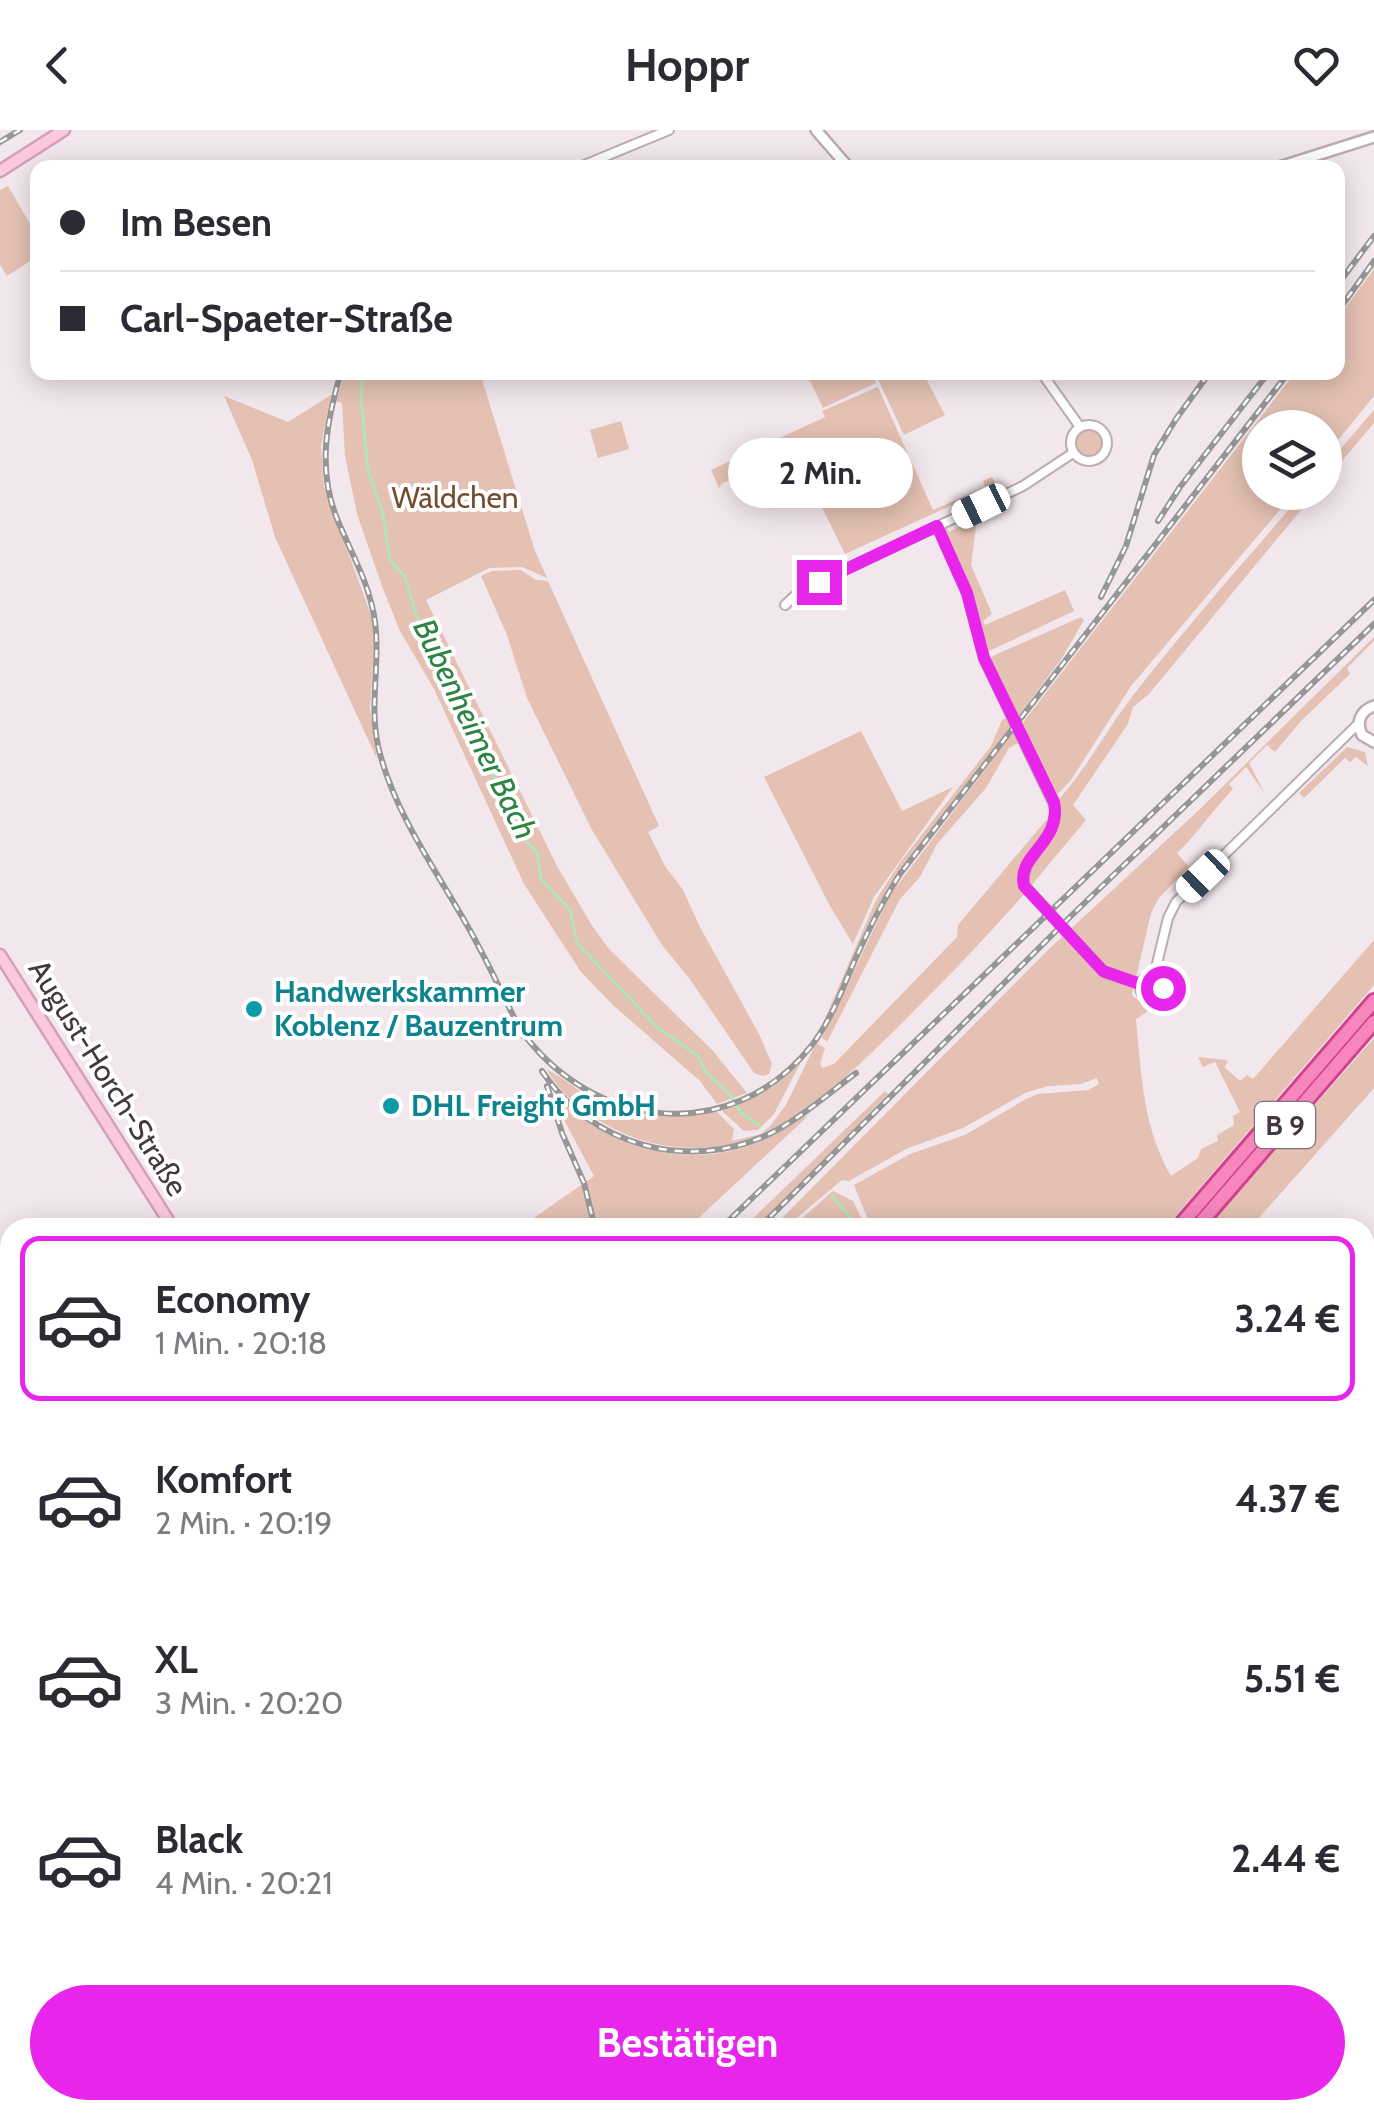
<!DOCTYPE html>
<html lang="de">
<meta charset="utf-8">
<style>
body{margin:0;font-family:Cabin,sans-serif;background:#f7f7f7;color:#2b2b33;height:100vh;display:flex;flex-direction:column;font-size:38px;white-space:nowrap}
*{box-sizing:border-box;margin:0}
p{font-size:32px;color:#7c7c81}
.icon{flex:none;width:55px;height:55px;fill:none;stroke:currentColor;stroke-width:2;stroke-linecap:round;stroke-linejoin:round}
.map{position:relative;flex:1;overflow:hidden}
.side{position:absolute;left:0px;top:1088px;width:1375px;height:902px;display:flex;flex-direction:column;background:#fff;border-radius:30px 30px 0 0;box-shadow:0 5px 25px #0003}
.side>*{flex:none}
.top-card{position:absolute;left:30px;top:30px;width:1315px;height:220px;border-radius:20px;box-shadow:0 5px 25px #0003;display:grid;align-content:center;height:220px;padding:0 30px;background:#fff}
.controls{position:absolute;left:1242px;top:280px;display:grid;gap:20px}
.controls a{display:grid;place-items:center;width:100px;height:100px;border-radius:50%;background:#fff;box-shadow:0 5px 25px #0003;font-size:50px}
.end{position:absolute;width:45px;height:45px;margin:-22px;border:12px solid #e826eb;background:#fff;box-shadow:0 0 0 5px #fff}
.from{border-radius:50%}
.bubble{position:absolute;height:70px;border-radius:35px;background:#fff;box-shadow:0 5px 25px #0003;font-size:32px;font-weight:700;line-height:70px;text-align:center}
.car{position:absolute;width:30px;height:60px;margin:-30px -15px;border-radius:12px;box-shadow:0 0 8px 2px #0007;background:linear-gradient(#fff 24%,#345 0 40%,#fff 0 76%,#345 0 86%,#fff 0)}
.top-card b{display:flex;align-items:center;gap:35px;height:95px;font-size:38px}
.top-card b+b{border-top:2px solid #e1e1e2}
.top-card i{width:25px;height:25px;background:#2b2b33}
ul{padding:18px 0 0;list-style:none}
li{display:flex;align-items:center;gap:30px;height:165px;margin:0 20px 15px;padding:0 10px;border:5px solid transparent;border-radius:20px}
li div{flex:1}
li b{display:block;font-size:38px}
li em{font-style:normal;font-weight:700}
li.on{border-color:#e826eb}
li>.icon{width:90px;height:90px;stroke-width:1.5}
.cta{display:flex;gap:20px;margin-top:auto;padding:20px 30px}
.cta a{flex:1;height:115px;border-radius:60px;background:#e826eb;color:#fff;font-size:40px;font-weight:700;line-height:115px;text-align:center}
header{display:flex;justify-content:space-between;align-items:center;height:130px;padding:0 30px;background:#fff;font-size:45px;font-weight:700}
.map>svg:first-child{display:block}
.green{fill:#e4c1b3}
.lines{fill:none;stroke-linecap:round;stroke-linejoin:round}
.stream{stroke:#a8ebb8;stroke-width:2.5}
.minor-casing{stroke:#bdabb4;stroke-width:12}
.tertiary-casing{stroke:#bdabb4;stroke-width:14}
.secondary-casing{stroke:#d59fb6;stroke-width:15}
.primary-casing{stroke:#db6da0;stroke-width:16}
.trunk-casing{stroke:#d2418f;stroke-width:18}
.minor{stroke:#fff;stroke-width:8}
.tertiary{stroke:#fff;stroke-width:9}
.secondary{stroke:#fbc9dd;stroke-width:10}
.primary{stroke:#f79cc5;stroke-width:11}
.trunk{stroke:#f686bc;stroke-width:12}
.rail-casing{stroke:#969696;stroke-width:6}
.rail{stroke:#fff;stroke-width:2.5;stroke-dasharray:8;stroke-linecap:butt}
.route{stroke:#e826eb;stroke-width:12}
.culture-dot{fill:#0f9aa8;stroke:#fff;stroke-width:4}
.labels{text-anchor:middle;stroke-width:8;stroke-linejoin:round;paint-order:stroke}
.shield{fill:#fff;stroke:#7d7379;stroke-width:2.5}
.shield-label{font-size:28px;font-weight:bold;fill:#45373f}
.park-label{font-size:30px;fill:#734d2e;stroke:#fff}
.culture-label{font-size:30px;font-weight:bold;fill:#0d838f;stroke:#fff;text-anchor:start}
.street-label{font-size:30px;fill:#45373f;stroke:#fff}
.water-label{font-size:32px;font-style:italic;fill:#2e8443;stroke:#fff}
</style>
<header><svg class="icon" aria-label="back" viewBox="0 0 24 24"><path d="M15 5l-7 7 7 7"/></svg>Hoppr<svg class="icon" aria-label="heart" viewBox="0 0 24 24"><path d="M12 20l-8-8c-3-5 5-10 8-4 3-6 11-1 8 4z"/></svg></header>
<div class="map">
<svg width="1374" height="1988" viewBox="0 0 1374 1988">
<rect width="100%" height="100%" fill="#f2e7ed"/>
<!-- green -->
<g class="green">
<path d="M8,56L37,106L38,126L7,146L0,135V60Z"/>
<path d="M1374,139V266L1325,326V298H1260V362L1294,363L1131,556L1071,650L1057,665L1021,595L1295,243L1338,242V188Z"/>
<path d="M345,243H480L535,421L547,448L522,437L489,438L426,470L557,736L591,794L609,819L713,921L747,963L717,974L700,951L614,876L581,842L524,754L434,559L400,501L383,459L357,384L345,326L342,273L336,271Z"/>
<path d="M806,243H873L876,253L823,278Z"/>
<path d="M875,243H923L945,285L904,305Z"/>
<path d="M878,257L933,380L985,357L983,351L992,347L996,355L845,424L795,323L723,353L719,358L711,340L825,287L822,281Z"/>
<path d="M331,265L321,317L324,356L372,488L374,516L370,578L377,629L275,407L252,330L224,266L288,292Z"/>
<path d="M1374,280V293L1325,351V337Z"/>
<path d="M621,291L629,319L598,328L590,300Z"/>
<circle cx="1089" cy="313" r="14"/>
<path d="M1303,363H1315L1149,564L1133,577L1128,594L1073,675L1086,690L1030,757L1028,741L1059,696V669C1088,637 1108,597 1135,563C1188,494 1247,429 1303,363Z"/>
<path d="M965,394L969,397L975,394L976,397L971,435L992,484L983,491L985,495L1065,460L1074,481L985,523L971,463L943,403L946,396L949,402Z"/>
<path d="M521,440L536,450L548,451L659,696L648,702L665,736L683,760L700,797L759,904L772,934L769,944L763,946L754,943L689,848L662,815L592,700L527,568L507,505L481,446L492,441Z"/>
<path d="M1081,487L1084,490L1062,528L1017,588L988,528Z"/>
<path d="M1374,507V511L1347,538L1350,544L1301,591L1275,622L1267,615L1249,633L1265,664L1246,637L1229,654L1233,659C1211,682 1199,702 1177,723L1189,737L1159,768L1151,783L1132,865L1150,880L1136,889C1141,943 1143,998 1171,1046L1198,1028L1201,1019L1218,1011L1217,1005L1234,995L1233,986L1240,982L1215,932L1203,937L1198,927L1226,930L1228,932L1224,937L1240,951L1247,945L1253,949L1374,810V855L1166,1097H871L854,1055L910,1024L965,1005L1026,969L1038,964L1088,960L1099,954L1097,948L1081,954L1049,956L1027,962L963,998L906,1019L849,1051L842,1050L786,1097L772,1098L1049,819L1199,680Z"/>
<path d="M1008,587L1013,595L887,761L821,898L876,770L899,734L991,616L1002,590Z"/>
<path d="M1015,600L1020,612L1009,618L986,658L937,714L920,747L900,769L827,912L822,908L890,765Z"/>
<path d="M861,601L902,681L953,657L874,767L853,814L830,776L764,647Z"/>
<path d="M1347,617L1365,622L1368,636L1356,627L1350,632L1345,628L1304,668L1299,663Z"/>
<path d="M1052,683C1047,711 1026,722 1018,747L1025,763C984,810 942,853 899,896C859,935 814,981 762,1004C719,1024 663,1022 621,1002C591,988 564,969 547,940C560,945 573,957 586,965C627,988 671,991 716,981L734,999L732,1011L761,1004L770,996L786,975L816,913L825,918L820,934L822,938L834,934L957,807L958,795Z"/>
<path d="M1374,908V958L1251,1097H1207Z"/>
<path d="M801,932L774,984L758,1000L744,1001L722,981L774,956Z"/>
<path d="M885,961L888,964L756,1097H744Z"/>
<path d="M555,963C606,1018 682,1040 754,1014C773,1007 791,990 808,986L689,1097H521L594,1046L556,975Z"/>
<path d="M833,1061L853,1071L866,1097H792Z"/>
<path d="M1365,1242L1374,1246V1343L1365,1334Z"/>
<path d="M0,1663L10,1683V1759L0,1765V1758L7,1752L8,1744L0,1722Z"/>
<path d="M1031,1980H1104V1988L1022,1987Z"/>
<path d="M1108,1980H1187L1175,1988H1108Z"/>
</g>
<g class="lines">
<!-- stream -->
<g class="stream">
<path d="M363,242L361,268L368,340L383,384L390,430L405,447L418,491L443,523L467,583L487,617L495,652L512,675L521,706L537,722L541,749L570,780L577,813L658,898L698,926L705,941L731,966L741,983L760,996"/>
<path d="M832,1066L859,1098"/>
</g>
<defs>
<g id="minor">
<path d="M577,38L669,0"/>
<path d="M1041,242L1080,297"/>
<circle cx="1089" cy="313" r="18"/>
<path d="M937,396L967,463L984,529L1055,677C1058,712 1017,727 1025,756L1105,843L1140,854"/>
<path d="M785,475L800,461L1023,356L1073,323"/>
<circle cx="1151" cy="857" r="11"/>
<path d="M1154,846L1168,788L1176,772L1359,593"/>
<path d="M1365,1582L1374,1571"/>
<path d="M1365,1864L1374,1879"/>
<path d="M156,1980L176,1988"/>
<path d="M183,1980L196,1988"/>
<path d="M96,1988L108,1980"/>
</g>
<g id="tertiary">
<path d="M816,0L849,38"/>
<path d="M1276,38L1374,7"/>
<path d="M1374,576C1360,581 1356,592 1362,605L1374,612"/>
<path d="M1365,1595L1374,1603"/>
<path d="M569,1980L577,1988"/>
<path d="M472,1988L482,1980"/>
<path d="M988,1988L996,1980"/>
</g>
<g id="secondary">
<path d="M0,41L64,0"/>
<path d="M0,825L173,1098"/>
<path d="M340,1988L346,1980"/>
</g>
<g id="primary">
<path d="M709,1980L715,1988"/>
<path d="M728,1980L735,1988"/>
</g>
<g id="trunk">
<path d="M1178,1098L1374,871"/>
<path d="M1196,1098L1374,892"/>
<path d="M610,1980L621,1988"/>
<path d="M648,1980L680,1984L704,1980"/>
<path d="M362,1988L369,1980"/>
<path d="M388,1988L395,1980"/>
<path d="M409,1988L416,1980"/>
<path d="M429,1988L436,1980"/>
</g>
</defs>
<!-- minor casing -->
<use href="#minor" class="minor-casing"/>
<!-- tertiary casing -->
<use href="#tertiary" class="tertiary-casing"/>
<!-- secondary casing -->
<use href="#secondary" class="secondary-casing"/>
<!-- primary casing -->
<use href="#primary" class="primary-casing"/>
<!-- trunk casing -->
<use href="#trunk" class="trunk-casing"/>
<!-- minor -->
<use href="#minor" class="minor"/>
<!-- tertiary -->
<use href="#tertiary" class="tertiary"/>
<!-- secondary -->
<use href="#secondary" class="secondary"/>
<!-- primary -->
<use href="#primary" class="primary"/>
<!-- trunk -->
<use href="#trunk" class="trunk"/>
<defs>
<g id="rail">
<path d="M0,12L20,0"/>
<path d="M1338,154L1374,106"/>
<path d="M1338,181L1374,131"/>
<path d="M341,242C326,293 317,341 338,391C350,420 365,446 372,476C384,524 367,572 379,620C395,684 436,740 468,797C488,832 505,869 523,906"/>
<path d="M1158,391L1180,357L1269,242"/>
<path d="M1101,467L1126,416L1154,325L1176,289L1210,242"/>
<path d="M518,896C589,1000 731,1018 812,915C831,890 842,860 854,832C868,801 882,772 900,744L1289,242"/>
<path d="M542,941C590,1015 687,1042 767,1005C799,990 828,964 856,943"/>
<path d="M547,956L562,1003L584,1053L595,1098"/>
<path d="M721,1098L1374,470"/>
<path d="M759,1098L1071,786L1374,494"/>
<path d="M0,1768L10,1762"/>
<path d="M0,1797L10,1788"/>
</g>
</defs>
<!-- rail casing -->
<use href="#rail" class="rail-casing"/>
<!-- rail -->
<use href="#rail" class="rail"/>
</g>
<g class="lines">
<!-- route -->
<path class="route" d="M819,452L937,396L967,463L984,528L1054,672C1062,714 1016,724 1024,756L1103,841L1140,854L1146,847L1154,846L1163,858"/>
</g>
<!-- markers -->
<g class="culture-dot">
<circle cx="254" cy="879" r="10"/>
<circle cx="391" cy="976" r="10"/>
</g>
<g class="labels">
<!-- shield labels -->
<rect class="shield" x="1255" y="972" width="60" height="46" rx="8"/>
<g class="shield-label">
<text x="1285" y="1005">B 9</text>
</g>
<!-- park labels -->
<g class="park-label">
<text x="455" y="378">Wäldchen</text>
</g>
<!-- culture labels -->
<g class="culture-label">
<text x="274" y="872">Handwerkskammer<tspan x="274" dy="34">Koblenz / Bauzentrum</tspan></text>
<text x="411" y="986">DHL Freight GmbH</text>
</g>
<!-- street labels -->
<g class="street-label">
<text transform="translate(108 948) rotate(58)" y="10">August-Horch-Straße</text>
</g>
<!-- water labels -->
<g class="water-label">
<text transform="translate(475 599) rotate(64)" y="11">Bubenheimer Bach</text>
</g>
</g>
</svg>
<div class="controls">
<a><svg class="icon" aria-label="layers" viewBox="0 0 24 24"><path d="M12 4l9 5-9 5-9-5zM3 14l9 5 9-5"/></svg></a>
</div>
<i class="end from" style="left:1163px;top:858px"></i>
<i class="end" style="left:819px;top:452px"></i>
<div class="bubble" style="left:728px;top:308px;width:185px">2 Min.</div>
<i class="car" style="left:981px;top:376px;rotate:244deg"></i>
<i class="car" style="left:1203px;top:746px;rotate:226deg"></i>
<div class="top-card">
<b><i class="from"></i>Im Besen</b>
<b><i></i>Carl-Spaeter-Straße</b>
</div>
<section class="side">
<ul>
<li class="on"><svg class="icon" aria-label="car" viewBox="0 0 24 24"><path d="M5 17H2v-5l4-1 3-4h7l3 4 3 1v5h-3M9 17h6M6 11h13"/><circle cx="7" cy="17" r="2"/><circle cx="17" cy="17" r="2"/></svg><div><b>Economy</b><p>1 Min. · 20:18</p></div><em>3.24 €</em></li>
<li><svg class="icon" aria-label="car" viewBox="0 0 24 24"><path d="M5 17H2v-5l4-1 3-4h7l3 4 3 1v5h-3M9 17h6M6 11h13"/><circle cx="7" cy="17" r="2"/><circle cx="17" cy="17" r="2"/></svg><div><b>Komfort</b><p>2 Min. · 20:19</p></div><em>4.37 €</em></li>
<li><svg class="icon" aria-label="car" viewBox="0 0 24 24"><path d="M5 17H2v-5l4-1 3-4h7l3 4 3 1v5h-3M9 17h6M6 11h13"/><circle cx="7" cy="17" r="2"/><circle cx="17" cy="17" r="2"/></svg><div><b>XL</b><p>3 Min. · 20:20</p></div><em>5.51 €</em></li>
<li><svg class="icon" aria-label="car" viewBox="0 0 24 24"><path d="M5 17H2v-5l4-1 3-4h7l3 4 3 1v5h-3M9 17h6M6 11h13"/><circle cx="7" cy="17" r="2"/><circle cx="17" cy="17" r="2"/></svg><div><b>Black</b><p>4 Min. · 20:21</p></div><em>2.44 €</em></li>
</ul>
<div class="cta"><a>Bestätigen</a></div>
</section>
</div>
